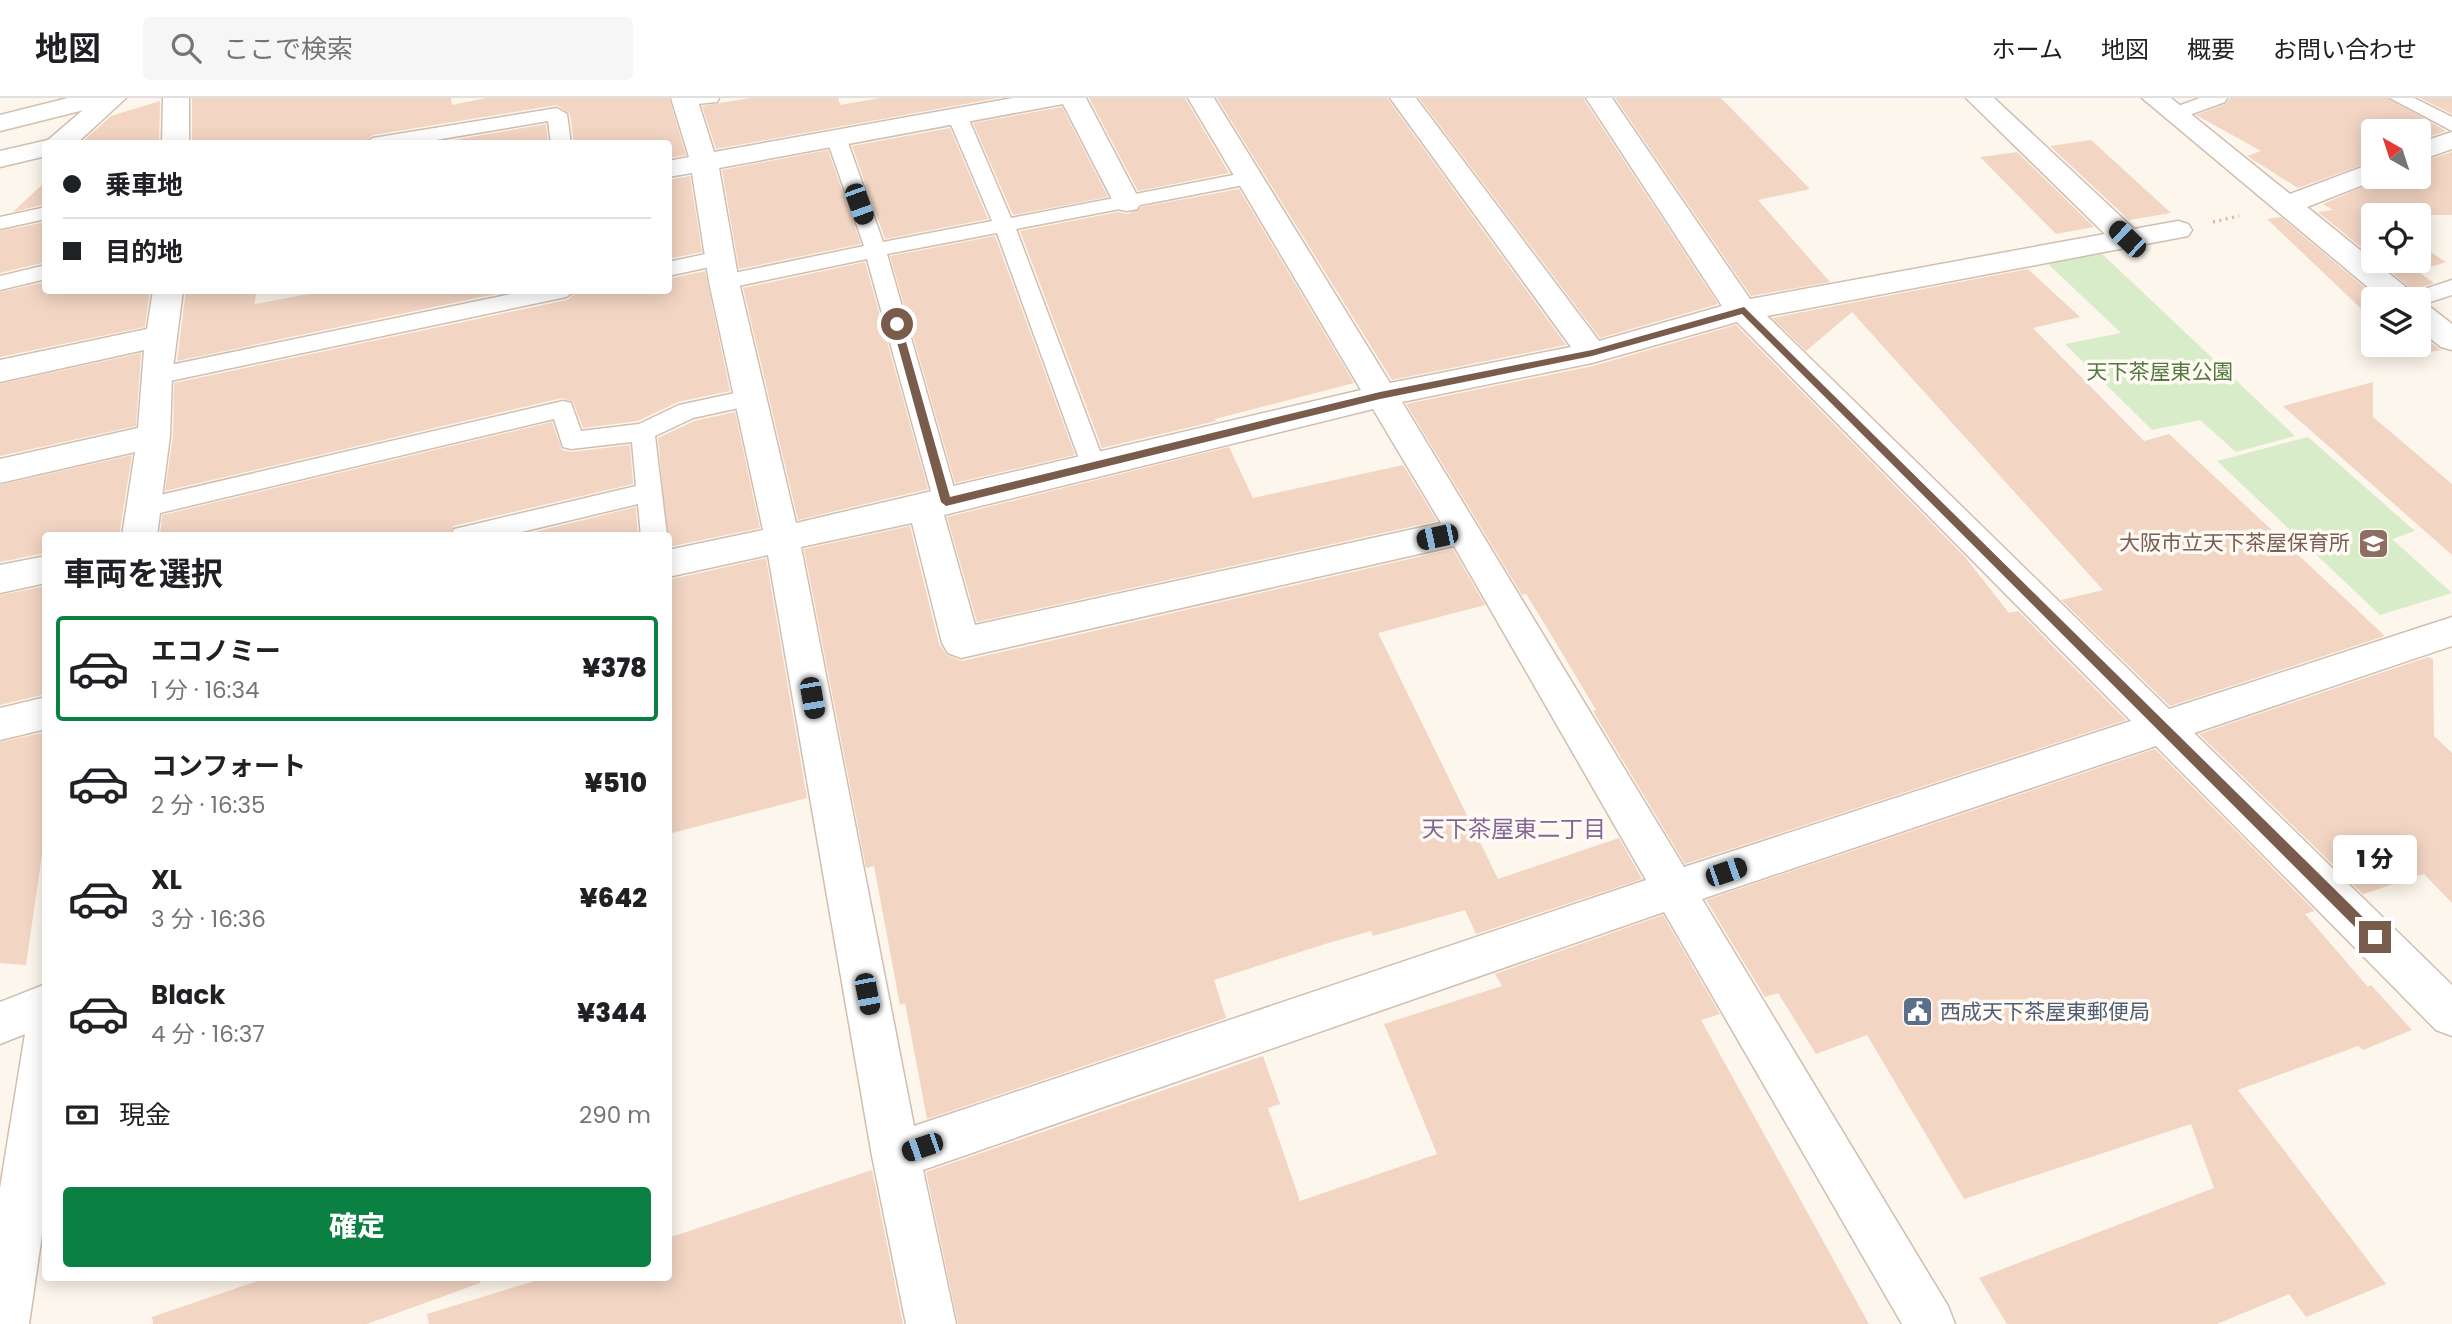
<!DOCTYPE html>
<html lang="ja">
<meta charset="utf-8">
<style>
body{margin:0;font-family:Poppins,"Noto Sans JP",sans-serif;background:#f6f6f6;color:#202124;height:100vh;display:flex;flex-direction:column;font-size:26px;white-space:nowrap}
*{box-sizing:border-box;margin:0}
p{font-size:23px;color:#757577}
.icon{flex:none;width:38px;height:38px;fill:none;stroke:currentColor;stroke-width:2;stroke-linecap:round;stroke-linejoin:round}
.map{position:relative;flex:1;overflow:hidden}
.side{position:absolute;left:42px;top:434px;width:630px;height:749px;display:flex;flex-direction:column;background:#fff;border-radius:7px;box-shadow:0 4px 18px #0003}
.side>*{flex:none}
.top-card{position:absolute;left:42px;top:42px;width:630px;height:154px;border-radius:7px;box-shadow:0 4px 18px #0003;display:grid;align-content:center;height:154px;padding:0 21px;background:#fff}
.needle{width:46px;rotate:321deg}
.controls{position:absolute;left:2361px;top:21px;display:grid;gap:14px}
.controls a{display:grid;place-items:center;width:70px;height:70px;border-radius:7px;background:#fff;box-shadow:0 4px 18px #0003;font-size:35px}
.end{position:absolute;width:32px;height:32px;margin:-16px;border:9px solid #7a5c4d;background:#fff;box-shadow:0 0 0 4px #fff}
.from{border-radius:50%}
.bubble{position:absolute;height:49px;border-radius:7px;background:#fff;box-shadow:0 4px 18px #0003;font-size:23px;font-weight:800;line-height:49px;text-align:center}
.car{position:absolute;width:21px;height:42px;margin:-21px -10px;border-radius:9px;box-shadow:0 0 5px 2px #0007;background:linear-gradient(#222 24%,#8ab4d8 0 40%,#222 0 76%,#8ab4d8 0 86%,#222 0)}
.top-card b{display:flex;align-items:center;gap:24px;height:66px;font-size:26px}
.top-card b+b{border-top:2px solid #e0e0e0}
.top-card i{width:18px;height:18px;background:#202124}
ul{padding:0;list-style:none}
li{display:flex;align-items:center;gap:21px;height:105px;margin:0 14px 10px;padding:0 7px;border:4px solid transparent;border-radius:7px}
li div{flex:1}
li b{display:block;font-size:26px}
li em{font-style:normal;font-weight:800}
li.on{border-color:#0b8043}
li>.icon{width:63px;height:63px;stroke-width:1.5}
h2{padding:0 21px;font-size:32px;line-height:84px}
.pay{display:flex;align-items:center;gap:18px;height:77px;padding:0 21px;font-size:26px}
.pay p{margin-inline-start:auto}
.action{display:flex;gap:14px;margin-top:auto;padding:14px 21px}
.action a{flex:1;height:80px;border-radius:7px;background:#0b8043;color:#fff;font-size:28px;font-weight:800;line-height:80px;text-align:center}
header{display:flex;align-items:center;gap:42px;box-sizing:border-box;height:98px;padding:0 35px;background:#fff;border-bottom:2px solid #e0e0e0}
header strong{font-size:33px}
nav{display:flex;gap:38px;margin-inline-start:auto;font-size:24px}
.search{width:490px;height:63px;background:#f6f6f6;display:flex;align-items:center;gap:18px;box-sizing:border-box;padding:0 24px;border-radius:7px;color:#757577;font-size:26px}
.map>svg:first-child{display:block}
.green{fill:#d8ecc9}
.building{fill:#f3d5c3}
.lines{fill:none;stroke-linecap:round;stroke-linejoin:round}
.service-casing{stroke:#d1beb0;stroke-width:3}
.minor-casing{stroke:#d1beb0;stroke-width:3}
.tertiary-casing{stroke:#d1beb0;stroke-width:3}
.path{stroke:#d9b8a5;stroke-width:3.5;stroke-dasharray:2 4.5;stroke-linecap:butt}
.service{fill:#fff;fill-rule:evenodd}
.minor{fill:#fff;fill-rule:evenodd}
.tertiary{fill:#fff;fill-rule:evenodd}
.route{fill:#7a5c4d}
.labels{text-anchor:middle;stroke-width:7;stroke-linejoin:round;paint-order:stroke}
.park-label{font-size:21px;fill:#537a41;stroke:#fffaf3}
.education-label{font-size:21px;fill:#785e54;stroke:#fffaf3;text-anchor:end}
.service-label{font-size:21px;fill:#4e5e75;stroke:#fffaf3;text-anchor:start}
.neighbourhood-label{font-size:23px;fill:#846695;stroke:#fffaf3}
</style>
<header>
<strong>地図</strong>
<div class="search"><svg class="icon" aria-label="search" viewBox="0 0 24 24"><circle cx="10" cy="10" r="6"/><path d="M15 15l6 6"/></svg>ここで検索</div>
<nav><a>ホーム</a><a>地図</a><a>概要</a><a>お問い合わせ</a></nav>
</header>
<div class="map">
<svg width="2452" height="1226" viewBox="0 0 2452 1226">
<rect width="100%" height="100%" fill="#fdf6ec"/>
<!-- green -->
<g class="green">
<path d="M2098,152L2295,338L2236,354L2200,322L2152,332L2065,246L2121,235L2045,163Z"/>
<path d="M2308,339L2415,433L2392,441L2452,495L2380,517L2217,363Z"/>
</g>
<!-- building -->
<g class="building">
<path d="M192,0H451L452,7L486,0H669L686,57L668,60V46H574L570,16L557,7L373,37L361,46H192Z"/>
<path d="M750,0H838L840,7L880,0H998L716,51L702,8Z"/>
<path d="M1089,0H1185L1229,75L1138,93Z"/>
<path d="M1217,0H1387L1566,247L1392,282Z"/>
<path d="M1419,0H1583L1718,206L1600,240Z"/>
<path d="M1615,0H1721L1810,91L1758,102L1830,184L1751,198Z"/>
<path d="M2230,0H2388L2446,33L2418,42V33H2373V63L2298,90L2247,58L2261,53L2196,17L2226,6Z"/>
<path d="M2420,0H2452V16Z"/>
<path d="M160,3L159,46H80L111,18Z"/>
<path d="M1062,9L1108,99L1013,117L973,25Z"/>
<path d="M546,26L548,46H431Z"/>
<path d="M950,30L988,121L885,141L852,48Z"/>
<path d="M2091,42L2171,115L2129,122L2050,48Z"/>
<path d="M828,52L861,146L739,171L722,72Z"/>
<path d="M2017,54L2094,129L2056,136L1980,59Z"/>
<path d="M2452,54V117H2373V159L2318,114L2333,112L2323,106L2386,79H2418V65Z"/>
<path d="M690,78L702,154L668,161V82Z"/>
<path d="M46,83V106L13,114Z"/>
<path d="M1239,91L1354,285L1215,321L1216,323L1102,350L1020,133L1118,114L1128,116L1141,109Z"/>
<path d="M2281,119L2378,201H2373V222L2267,121Z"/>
<path d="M46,124V164L0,175V133Z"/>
<path d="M995,138L1075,357L955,385L890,158Z"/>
<path d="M2418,146L2446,164L2417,173L2434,185L2413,192L2378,163H2418Z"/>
<path d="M865,164L928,391L798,422L743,190Z"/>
<path d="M2028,171L2080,219L2033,230L2144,343L2169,336L2385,538L2170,608L2061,502L2103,492L1852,214L1806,253L1772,220Z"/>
<path d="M705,173L730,293L678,304L638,323L583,330L573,304L562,300L165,393L173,338L174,285L567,202L580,192H668V181Z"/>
<path d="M46,184V192H150L145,229L0,259V194Z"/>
<path d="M186,192H256L255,206L330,192H515L177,263Z"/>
<path d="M1736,227L1965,459L2009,515L2018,513L2126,622L1685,766L1593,613L1596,612L1544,525L1526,496L1522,497L1406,306L1593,268Z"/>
<path d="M2418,235L2439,251L2442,252L2410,257L2399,247H2418Z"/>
<path d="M141,255L136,328L0,358V286Z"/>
<path d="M2373,284V319L2452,386V457L2283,308Z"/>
<path d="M735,314L760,430L668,449L658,340L694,323Z"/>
<path d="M552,324L562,352L571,354L630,347L633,386L453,428L449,438H160L162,417Z"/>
<path d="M1229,349L1253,400L1403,367L1437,423L977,524L947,419Z"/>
<path d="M132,357L119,438H46V455L0,464V387Z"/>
<path d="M636,409L638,438H518Z"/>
<path d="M910,428L939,546L947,557L962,563L1453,451L1485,507L1378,535L1498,781L1619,740L1642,781L1476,836L1465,812L1373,838L1371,833L1325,846L1214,882L1226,920L927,1021L905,905L900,907L874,768L866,770L804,451Z"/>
<path d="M766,460L807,700L668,736V482Z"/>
<path d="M46,488V596L0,607V497Z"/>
<path d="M2428,559L2433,561L2434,638L2452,655V805L2424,776L2363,796L2199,636Z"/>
<path d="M46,634L45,736L26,867L0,865V644Z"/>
<path d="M2155,651L2315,813L2305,816L2368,889L2371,887L2412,932L2363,952L2358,948L2238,992L2386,1186L2306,1219L2289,1196L2217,1226H2007L1979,1180L2214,1090L2191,1026L1964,1101L1867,937L1816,956L1778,895L1765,899L1706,802Z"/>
<path d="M1663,817L1720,916L1701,922L1869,1226H958L926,1074L1263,958L1280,1006L1268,1010L1300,1103L1437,1056L1384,926L1502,888L1495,876Z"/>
<path d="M872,1072L903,1226H429L427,1216L544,1180H668V1140Z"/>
<path d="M266,1180H479L480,1185L367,1226H153L152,1219Z"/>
</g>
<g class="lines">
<defs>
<g id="service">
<path d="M677,0H719L717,4L677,8L674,4Z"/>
<path d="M2200,0H2227L2225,4L2181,20H2167L2164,16L2167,12Z"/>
<path d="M2390,0H2414L2452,19V33Z"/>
<path d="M557,10L567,16L571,46H551L548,23L412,46H364L373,40Z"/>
<path d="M957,11L967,17L1011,120L1249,74L1259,80L1249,86L1016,131L1106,369L1103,375L1094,378L1085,375L1082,369L997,135L887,156L958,404L955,410L946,413L937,410L934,404L867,161L724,191L713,184L724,177L864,148L826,39L836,33L846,39L883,144L992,123L947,17Z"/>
<path d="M46,109V121L0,131V119Z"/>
<path d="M720,153L728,155L731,160L728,165L668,178V164Z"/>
<path d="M46,167V181L0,192V178Z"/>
<path d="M2452,182V197L2418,208V201H2406L2409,196Z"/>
<path d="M530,192H577L566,199L156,286L148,283L144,278L148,273L156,270Z"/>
<path d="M749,292L757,294L761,300L757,306L693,320L655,338L667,438H641L638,406L505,438H451L454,431L463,429L636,388L632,344L571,351L563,349L554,321L143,419L134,416L130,410L134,404L143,401L563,303L571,305L581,333L639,326L679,307Z"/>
</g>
<g id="minor">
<path d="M97,0H126L76,46H46V58L0,69V53L48,42Z"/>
<path d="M163,0H189V46H162Z"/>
<path d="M671,0H697L714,54L1013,0H1086L1141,105L1137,111L1127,113L1117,111L1063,6L719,70L739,184L796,425L1361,292L1188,0H1214L1390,285L1571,249L1390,0H1416L1599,243L1722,208L1586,0H1612L1750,201L2105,136L1966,0H1994L2134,131L2178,123L2188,126L2192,132L2188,138L1767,218L2169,611L2452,519V548L2194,635L2452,887V938L2436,932L2156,648L1702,801L1948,1208L1955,1226H1902L1664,814L923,1072L956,1226H906L872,1058L768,457L668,479V452L763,432L709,184L692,75L668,79V63L689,59ZM1737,224L2131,623L1684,769L1402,304L1592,265ZM1373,311L1441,425L975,527L944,417ZM912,425L942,545L948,555L961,560L1454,448L1646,782L914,1028L801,449Z"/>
<path d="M2142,0H2171L2290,96L2373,65V79H2383L2307,109L2412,194L2416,201H2382Z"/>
<path d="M2452,34V51L2418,63V45Z"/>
<path d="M153,192H183L172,278L170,338L157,438H122L135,354L0,385V361L138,330L144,252L0,284V262L147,231Z"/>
<path d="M2418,205L2429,208L2452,226V252L2441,249L2418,231Z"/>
<path d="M46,458V485L0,495V467Z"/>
<path d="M46,599V631L0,642V610Z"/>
<path d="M46,886V1109L29,1226H0V1090L25,936L0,946V904Z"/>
</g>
<path id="tertiary" d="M68,0H112L108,6L0,33V17Z"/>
</defs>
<!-- service casing -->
<use href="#service" class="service-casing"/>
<!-- minor casing -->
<use href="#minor" class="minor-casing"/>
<!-- tertiary casing -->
<use href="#tertiary" class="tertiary-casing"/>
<!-- path -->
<path class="path" d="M2213,124L2239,118"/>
<!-- service -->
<use href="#service" class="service"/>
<!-- minor -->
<use href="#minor" class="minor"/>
<!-- tertiary -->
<use href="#tertiary" class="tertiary"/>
</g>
<!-- route -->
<path class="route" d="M1744,209L2379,835V844H2370L1742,216L1592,258L1380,301L946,408L941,404L892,226L897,223L901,226L950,399L1380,294L1592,252Z"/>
<!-- icons -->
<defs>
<symbol id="school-square" viewBox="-11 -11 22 22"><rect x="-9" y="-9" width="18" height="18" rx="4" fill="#8d6e63" stroke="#fffaf3"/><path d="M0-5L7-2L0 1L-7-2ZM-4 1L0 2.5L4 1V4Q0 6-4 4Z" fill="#fff"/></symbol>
<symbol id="civic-square" viewBox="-11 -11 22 22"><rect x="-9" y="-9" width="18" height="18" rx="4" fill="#5c6f8a" stroke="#fffaf3"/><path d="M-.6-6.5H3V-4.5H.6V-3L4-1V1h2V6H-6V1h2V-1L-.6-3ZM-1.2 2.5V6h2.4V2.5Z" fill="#fff"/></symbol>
</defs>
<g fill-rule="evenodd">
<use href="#school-square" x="2356" y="428" width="35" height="35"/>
<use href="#civic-square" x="1900" y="896" width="35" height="35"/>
</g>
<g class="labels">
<!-- park labels -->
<g class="park-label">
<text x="2160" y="281">天下茶屋東公園</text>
</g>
<!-- education labels -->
<g class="education-label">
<text x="2350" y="452">大阪市立天下茶屋保育所</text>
</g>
<!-- service labels -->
<g class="service-label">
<text x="1940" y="921">西成天下茶屋東郵便局</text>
</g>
<!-- neighbourhood labels -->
<g class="neighbourhood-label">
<text x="1514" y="739">天下茶屋東二丁目</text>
</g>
</g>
</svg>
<div class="controls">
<a><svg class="needle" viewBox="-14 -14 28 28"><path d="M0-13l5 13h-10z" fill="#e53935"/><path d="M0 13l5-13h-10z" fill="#757577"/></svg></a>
<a><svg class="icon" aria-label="locate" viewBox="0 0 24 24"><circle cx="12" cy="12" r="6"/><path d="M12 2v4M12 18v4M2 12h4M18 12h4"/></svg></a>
<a><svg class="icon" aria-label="layers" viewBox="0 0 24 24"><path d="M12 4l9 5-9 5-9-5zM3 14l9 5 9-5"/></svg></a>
</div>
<i class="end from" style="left:897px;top:226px"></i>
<i class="end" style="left:2375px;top:839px"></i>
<div class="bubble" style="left:2333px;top:737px;width:84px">1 分</div>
<i class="car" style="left:859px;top:106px;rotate:160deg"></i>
<i class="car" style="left:2127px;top:141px;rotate:314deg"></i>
<i class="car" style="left:1437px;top:439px;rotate:258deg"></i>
<i class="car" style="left:812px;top:600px;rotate:170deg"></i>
<i class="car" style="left:1726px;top:774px;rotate:71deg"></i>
<i class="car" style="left:867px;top:896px;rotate:169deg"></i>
<i class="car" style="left:922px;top:1049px;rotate:251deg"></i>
<div class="top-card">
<b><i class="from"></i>乗車地</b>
<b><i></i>目的地</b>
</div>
<section class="side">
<h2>車両を選択</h2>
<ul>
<li class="on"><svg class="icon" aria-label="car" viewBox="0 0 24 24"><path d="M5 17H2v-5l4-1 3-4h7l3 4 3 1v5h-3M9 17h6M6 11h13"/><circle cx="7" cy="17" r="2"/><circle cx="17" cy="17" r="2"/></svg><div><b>エコノミー</b><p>1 分 · 16:34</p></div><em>¥378</em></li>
<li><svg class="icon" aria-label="car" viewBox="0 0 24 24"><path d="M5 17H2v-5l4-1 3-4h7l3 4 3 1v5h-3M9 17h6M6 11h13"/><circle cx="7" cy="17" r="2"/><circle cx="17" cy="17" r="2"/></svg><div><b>コンフォート</b><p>2 分 · 16:35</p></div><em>¥510</em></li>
<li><svg class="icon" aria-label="car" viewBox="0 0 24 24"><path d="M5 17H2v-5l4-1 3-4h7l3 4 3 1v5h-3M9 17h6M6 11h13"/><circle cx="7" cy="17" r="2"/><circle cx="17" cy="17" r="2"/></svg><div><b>XL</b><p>3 分 · 16:36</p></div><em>¥642</em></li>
<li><svg class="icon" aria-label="car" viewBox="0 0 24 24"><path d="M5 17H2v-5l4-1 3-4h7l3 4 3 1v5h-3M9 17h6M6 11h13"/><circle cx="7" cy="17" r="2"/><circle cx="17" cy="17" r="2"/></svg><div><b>Black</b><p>4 分 · 16:37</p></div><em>¥344</em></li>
</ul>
<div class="pay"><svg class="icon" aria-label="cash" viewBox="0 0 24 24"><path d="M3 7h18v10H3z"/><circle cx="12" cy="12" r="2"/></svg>現金<p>290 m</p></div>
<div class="action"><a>確定</a></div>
</section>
</div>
